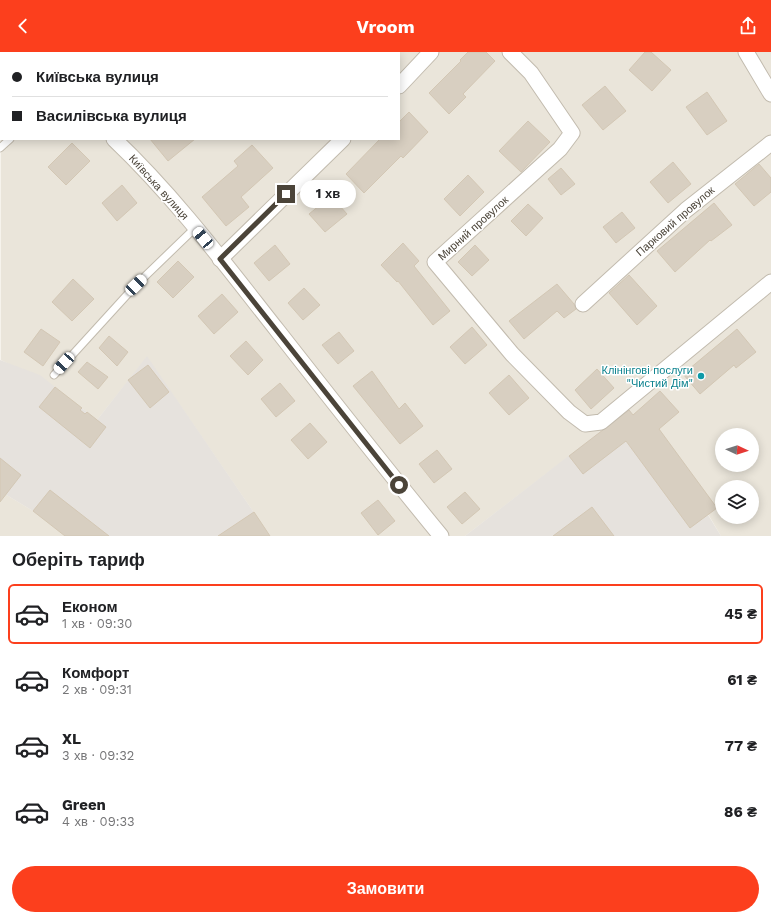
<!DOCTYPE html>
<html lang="uk">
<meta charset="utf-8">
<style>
body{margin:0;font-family:"Work Sans",sans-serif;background:#f2f2f2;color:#202124;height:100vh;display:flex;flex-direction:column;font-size:15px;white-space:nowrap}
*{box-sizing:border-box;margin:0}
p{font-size:13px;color:#757577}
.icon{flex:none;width:22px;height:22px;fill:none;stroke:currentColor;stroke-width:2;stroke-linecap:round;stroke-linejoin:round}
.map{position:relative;height:484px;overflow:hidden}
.drawer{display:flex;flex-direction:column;background:#fff;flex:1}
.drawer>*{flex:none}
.hud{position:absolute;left:0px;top:0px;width:400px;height:88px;box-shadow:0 2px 10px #0003;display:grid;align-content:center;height:88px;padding:0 12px;background:#fff}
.needle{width:26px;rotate:94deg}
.fabs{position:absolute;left:715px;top:376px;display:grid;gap:8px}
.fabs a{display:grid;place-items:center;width:44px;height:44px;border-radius:50%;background:#fff;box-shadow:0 2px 10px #0003;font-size:20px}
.end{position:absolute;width:18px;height:18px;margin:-9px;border:5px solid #4b4439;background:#fff;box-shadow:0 0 0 2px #fff}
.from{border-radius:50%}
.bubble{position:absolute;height:28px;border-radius:14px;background:#fff;box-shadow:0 2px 10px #0003;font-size:13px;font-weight:700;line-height:28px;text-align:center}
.car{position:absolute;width:12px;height:24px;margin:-12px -6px;border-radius:5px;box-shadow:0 0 3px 1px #0007;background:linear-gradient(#fff 24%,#345 0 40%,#fff 0 76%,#345 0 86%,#fff 0)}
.hud b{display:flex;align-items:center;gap:14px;height:38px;font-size:15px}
.hud b+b{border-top:1px solid #e0e0e0}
.hud i{width:10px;height:10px;background:#202124}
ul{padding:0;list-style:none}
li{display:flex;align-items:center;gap:12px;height:60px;margin:0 8px 6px;padding:0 4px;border:2px solid transparent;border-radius:6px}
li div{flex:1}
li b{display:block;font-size:15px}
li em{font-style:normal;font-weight:700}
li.active{border-color:#fc3f1d}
li>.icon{width:36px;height:36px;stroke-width:1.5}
h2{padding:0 12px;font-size:18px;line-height:48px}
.primary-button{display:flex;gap:8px;margin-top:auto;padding:8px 12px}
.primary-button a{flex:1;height:46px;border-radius:24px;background:#fc3f1d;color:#fff;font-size:16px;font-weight:700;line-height:46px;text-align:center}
header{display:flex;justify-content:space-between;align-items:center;height:52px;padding:0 12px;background:#fc3f1d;color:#fff;font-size:18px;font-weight:700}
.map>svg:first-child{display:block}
.residential{fill:#eae5da;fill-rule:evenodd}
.industrial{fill:#e6e2dd}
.grass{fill:url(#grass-tufts)}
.building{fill:#d8cfc1;stroke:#d3c7b4}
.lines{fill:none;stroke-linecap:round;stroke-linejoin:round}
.service-casing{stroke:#c2bbae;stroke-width:9}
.minor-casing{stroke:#c2bbae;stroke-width:17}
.service{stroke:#fff;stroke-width:7}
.minor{stroke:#fff;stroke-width:15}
.route{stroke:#4b4439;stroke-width:5}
.culture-dot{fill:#0f9aa8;stroke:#fff;stroke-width:1.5}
.labels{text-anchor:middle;stroke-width:3;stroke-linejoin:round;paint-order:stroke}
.street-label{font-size:11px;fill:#4b4439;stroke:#fff}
.culture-label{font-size:11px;fill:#0d838f;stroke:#fff;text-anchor:end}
</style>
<header><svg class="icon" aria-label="back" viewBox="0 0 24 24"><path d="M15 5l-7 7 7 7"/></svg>Vroom<svg class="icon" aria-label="share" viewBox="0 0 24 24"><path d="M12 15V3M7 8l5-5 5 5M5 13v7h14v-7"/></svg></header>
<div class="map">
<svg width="771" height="484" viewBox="0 0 771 484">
<defs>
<pattern id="grass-tufts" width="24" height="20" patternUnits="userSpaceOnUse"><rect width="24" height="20" fill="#d2eab5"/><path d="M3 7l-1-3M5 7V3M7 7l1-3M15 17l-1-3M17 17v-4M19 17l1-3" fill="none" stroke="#b6ca9c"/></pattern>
</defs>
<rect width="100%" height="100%" fill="#f6f3ec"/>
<!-- residential -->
<g class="residential">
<path d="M64,0H771V484H721L708,462L629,358L465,484H270L147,305L97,368L55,335L1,308V83V87H399V1ZM722,383H752V413H722ZM722,435H752V465H722Z"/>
<path d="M0,439L33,459L65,484H0Z"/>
</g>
<!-- industrial -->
<g class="industrial">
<path d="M147,304L270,484H65L33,459L0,439V308L40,323L97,368Z"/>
<path d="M629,357L664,402L673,396L717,456L708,463L721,484H465Z"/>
</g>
<!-- grass -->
<path class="grass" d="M0,0H64L1,1L0,84Z"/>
<!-- building -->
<g class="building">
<path d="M468,0H486L495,9L463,42L466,45L449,62L429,41L461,9L460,8Z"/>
<path d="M645,0H651L671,18L652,39L629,18Z"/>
<path d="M605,34L626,59L603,78L582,53Z"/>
<path d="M707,40L727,69L707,83L686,55Z"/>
<path d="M409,60L428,80L403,106L401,104L364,141L346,122L380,87H399V70Z"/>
<path d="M528,69L550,90L521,120L499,99Z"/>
<path d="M150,87H195L168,109Z"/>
<path d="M72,91L90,109L66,133L48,115Z"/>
<path d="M252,93L273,116L241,145L249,155L226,174L202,145L238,114L234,109Z"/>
<path d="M673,110L691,132L668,151L650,130Z"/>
<path d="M759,112L771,126V140L754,154L735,132Z"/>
<path d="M561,116L575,132L561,143L548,127Z"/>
<path d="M468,123L484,140L460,164L444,147Z"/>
<path d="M122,133L137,151L117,169L102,151Z"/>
<path d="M331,144L347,162L325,180L309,162Z"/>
<path d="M714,151L732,173L711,189L710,188L675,220L657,199Z"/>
<path d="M528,152L543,166L526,184L511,169Z"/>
<path d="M622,160L635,176L616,191L603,175Z"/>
<path d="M403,191L419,209L414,214L450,259L433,273L398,229L397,230L381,213Z"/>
<path d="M275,193L290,212L269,229L254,211Z"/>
<path d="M475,193L489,208L472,224L458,210Z"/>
<path d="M178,209L194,225L173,246L157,230Z"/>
<path d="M629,223L657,254L637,273L609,241Z"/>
<path d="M73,227L94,247L72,269L52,250Z"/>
<path d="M557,232L574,252L576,257L564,266L557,259L524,287L509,269Z"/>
<path d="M304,236L320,253L303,268L288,251Z"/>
<path d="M222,242L238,260L214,282L198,264Z"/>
<path d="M472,275L487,293L465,312L450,295Z"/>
<path d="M41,277L60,290L43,314L24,300Z"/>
<path d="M737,277L756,300L736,316L734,313L700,342L683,322Z"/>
<path d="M339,280L354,299L338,312L322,293Z"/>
<path d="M109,284L128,300L117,314L99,296Z"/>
<path d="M246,289L263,308L248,323L230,304Z"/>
<path d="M87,310L108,325L98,337L78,320Z"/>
<path d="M148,313L169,340L150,356L128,328Z"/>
<path d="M597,317L614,336L591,357L575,338Z"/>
<path d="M372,319L399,357L405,351L423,374L400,392L353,334Z"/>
<path d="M509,323L529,346L509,363L489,341Z"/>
<path d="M280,331L295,349L276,365L261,347Z"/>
<path d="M55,335L82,356L80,358L85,362L87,360L106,375L90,396L39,355Z"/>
<path d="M660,339L679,360L659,377L717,456L690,476L626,389L583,422L569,404L629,358L633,363Z"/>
<path d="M310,371L327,390L308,407L291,388Z"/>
<path d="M437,398L452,417L434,431L419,412Z"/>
<path d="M0,406L21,423L0,450Z"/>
<path d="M50,438L109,484H65L33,459Z"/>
<path d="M465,440L480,457L462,472L447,455Z"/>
<path d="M378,448L395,469L378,483L361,461Z"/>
<path d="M592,455L614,484H553Z"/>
<path d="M254,460L270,484H218Z"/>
</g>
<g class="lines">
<defs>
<g id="service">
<path d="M0,96L10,87"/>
<path d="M54,323L136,233L195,176"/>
</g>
<g id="minor">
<path d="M510,0L531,21L572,81L560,97L435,210L512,302L569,360L585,372L601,370L771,230"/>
<path d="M746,0L771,42"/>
<path d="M71,1V0"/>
<path d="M399,34L431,0"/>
<path d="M114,87C175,145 225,212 277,278C331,347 385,416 441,484"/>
<path d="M220,207L343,87"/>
<path d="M583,252L686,158L771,91"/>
</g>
</defs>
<!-- service casing -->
<use href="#service" class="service-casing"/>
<!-- minor casing -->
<use href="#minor" class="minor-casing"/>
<!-- service -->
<use href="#service" class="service"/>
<!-- minor -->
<use href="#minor" class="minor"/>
</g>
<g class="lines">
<!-- route -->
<path class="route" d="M286,142L220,207L399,433"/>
</g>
<!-- markers -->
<circle class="culture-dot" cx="701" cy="324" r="4"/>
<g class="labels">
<!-- street labels -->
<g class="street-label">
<text transform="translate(159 135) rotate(48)" y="4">Київська вулиця</text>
<text transform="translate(675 169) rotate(-41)" y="4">Парковий провулок</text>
<text transform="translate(473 176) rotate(-42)" y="4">Мирний провулок</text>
</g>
<!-- culture labels -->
<g class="culture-label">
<text x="693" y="322">Клінінгові послуги<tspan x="693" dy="13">"Чистий Дім"</tspan></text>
</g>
</g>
</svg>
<div class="fabs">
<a><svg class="needle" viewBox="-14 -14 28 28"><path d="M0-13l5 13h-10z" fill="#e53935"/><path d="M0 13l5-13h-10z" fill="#757577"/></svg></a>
<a><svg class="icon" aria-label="layers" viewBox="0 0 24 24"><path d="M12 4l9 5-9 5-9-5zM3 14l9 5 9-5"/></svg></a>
</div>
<i class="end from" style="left:399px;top:433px"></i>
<i class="end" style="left:286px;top:142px"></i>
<div class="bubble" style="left:300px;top:128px;width:56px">1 хв</div>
<i class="car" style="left:203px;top:186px;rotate:320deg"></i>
<i class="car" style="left:136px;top:233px;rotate:46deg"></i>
<i class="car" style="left:64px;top:311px;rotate:222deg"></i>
<div class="hud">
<b><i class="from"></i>Київська вулиця</b>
<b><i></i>Василівська вулиця</b>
</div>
</div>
<section class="drawer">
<h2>Оберіть тариф</h2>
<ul>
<li class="active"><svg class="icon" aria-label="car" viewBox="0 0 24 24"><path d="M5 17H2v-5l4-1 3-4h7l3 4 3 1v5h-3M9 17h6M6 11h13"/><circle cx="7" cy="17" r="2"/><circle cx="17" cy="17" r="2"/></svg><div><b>Економ</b><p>1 хв · 09:30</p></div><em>45 ₴</em></li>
<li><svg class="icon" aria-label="car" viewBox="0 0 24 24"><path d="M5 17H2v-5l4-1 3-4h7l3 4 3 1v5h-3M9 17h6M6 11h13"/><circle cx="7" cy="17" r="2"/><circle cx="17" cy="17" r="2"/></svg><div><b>Комфорт</b><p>2 хв · 09:31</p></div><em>61 ₴</em></li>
<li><svg class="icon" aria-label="car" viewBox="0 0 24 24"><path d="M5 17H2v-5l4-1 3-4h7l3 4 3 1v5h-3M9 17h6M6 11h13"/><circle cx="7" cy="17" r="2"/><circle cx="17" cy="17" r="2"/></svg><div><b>XL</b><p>3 хв · 09:32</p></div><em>77 ₴</em></li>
<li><svg class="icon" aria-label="car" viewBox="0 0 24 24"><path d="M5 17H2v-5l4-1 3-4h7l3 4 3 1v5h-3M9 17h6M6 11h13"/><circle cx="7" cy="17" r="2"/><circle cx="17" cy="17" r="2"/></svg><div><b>Green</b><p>4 хв · 09:33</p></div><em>86 ₴</em></li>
</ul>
<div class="primary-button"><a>Замовити</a></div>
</section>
